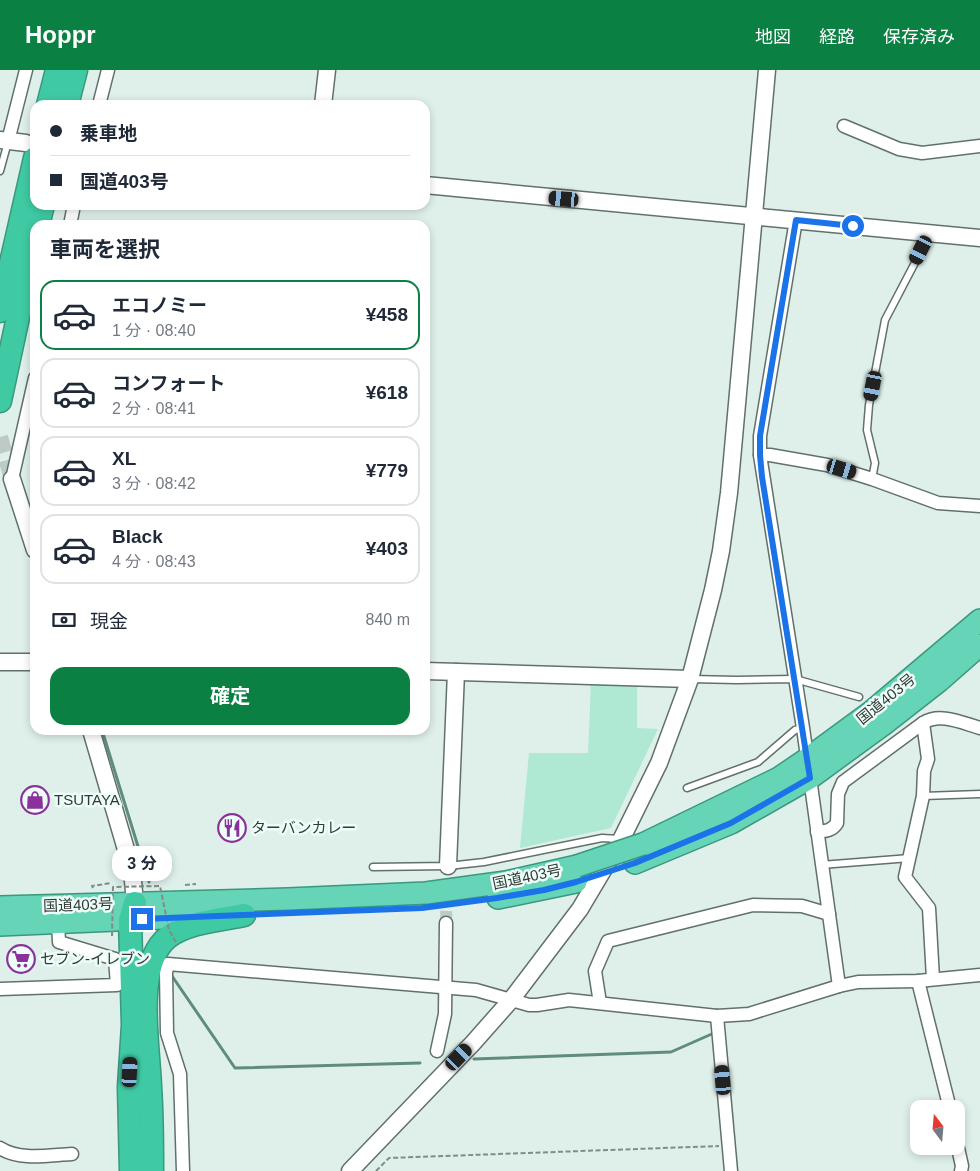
<!DOCTYPE html>
<html lang="ja">
<meta charset="utf-8">
<style>
body{margin:0;font-family:Helvetica,"Noto Sans JP",sans-serif;background:#f2f2f3;color:#1f2937;height:100vh;display:flex;flex-direction:column;font-size:19px;white-space:nowrap}
*{box-sizing:border-box;margin:0}
p{font-size:16px;color:#747a83}
.icon{flex:none;width:28px;height:28px;fill:none;stroke:currentColor;stroke-width:2;stroke-linecap:round;stroke-linejoin:round}
.map{position:relative;flex:1;overflow:hidden}
.details{position:absolute;left:30px;top:150px;width:400px;height:515px;display:flex;flex-direction:column;background:#fff;border-radius:15px;box-shadow:0 2px 8px #0003}
.details>*{flex:none}
.hud{position:absolute;left:30px;top:30px;width:400px;height:110px;border-radius:15px;box-shadow:0 2px 8px #0003;display:grid;align-content:center;height:110px;padding:0 20px;background:#fff}
.needle{width:32px;rotate:344deg}
.tools{position:absolute;left:910px;top:1030px;display:grid;gap:10px}
.tools a{display:grid;place-items:center;width:55px;height:55px;border-radius:10px;background:#fff;box-shadow:0 2px 8px #0003;font-size:25px}
.end{position:absolute;width:22px;height:22px;margin:-11px;border:6px solid #1a73e8;background:#fff;box-shadow:0 0 0 2px #fff}
.from{border-radius:50%}
.bubble{position:absolute;height:35px;border-radius:15px;background:#fff;box-shadow:0 2px 8px #0003;font-size:16px;font-weight:700;line-height:35px;text-align:center}
.car{position:absolute;width:15px;height:30px;margin:-15px -8px;border-radius:6px;box-shadow:0 0 4px 1px #0007;background:linear-gradient(#222 24%,#8ab4d8 0 40%,#222 0 76%,#8ab4d8 0 86%,#222 0)}
.hud b{display:flex;align-items:center;gap:18px;height:48px;font-size:19px}
.hud b+b{border-top:1px solid #e0e1e3}
.hud i{width:12px;height:12px;background:#1f2937}
ul{padding:0;list-style:none}
li{display:flex;align-items:center;gap:15px;height:70px;margin:0 10px 8px;padding:0 10px;border:2px solid #e0e1e3;border-radius:15px}
li div{flex:1}
li b{display:block;font-size:19px}
li em{font-style:normal;font-weight:700}
li.selected{border-color:#0b8043}
li>.icon{width:45px;height:45px;stroke-width:1.5}
h2{padding:0 20px;font-size:22px;line-height:60px}
.pay{display:flex;align-items:center;gap:12px;height:55px;padding:0 20px;font-size:19px}
.pay p{margin-inline-start:auto}
.cta{display:flex;gap:10px;margin-top:auto;padding:10px 20px}
.cta a{flex:1;height:58px;border-radius:15px;background:#0b8043;color:#fff;font-size:20px;font-weight:700;line-height:58px;text-align:center}
header{display:flex;align-items:center;gap:30px;box-sizing:border-box;height:70px;padding:0 25px;background:#0b8043;color:#fff}
header strong{font-size:24px}
nav{display:flex;gap:28px;margin-inline-start:auto;font-size:18px}
.map>svg:first-child{display:block}
.green{fill:#afe9d4}
.lines{fill:none;stroke-linecap:round;stroke-linejoin:round}
.stream{stroke:#5f8c7d;stroke-width:3}
.minor-tunnel{stroke:#bdcbc6;stroke-width:12;stroke-dasharray:12 6;stroke-linecap:butt}
.tertiary-tunnel{stroke:#bdcbc6;stroke-width:16;stroke-dasharray:16 8;stroke-linecap:butt}
.service-casing{stroke:#61706a;stroke-width:9}
.minor-casing{stroke:#61706a;stroke-width:15}
.tertiary-casing{stroke:#61706a;stroke-width:19}
.trunk-casing{stroke:#3b977e;stroke-width:24}
.motorway-casing{stroke:#3b977e;stroke-width:25}
.path{stroke:#818c88;stroke-width:2;stroke-dasharray:5 2.5;stroke-linecap:butt}
.service{stroke:#fff;stroke-width:6}
.minor{stroke:#fff;stroke-width:12}
.tertiary{stroke:#fff;stroke-width:16}
.trunk{stroke:#66d4b6;stroke-width:21}
.motorway{stroke:#3fcaa4;stroke-width:22}
.trunk-bridge-casing{stroke:#3b977e;stroke-width:24;stroke-linecap:butt}
.path-bridge{stroke:#818c88;stroke-width:2;stroke-dasharray:5 2.5;stroke-linecap:butt}
.trunk-bridge{stroke:#66d4b6;stroke-width:21}
.route{stroke:#1a73e8;stroke-width:6}
.labels{text-anchor:middle;stroke-width:5;stroke-linejoin:round;paint-order:stroke}
.street-label{font-size:15px;fill:#333937;stroke:#edfdf7}
.poi-label{font-size:15px;fill:#333937;stroke:#edfdf7;text-anchor:start}
</style>
<header>
<strong>Hoppr</strong>
<nav><a>地図</a><a>経路</a><a>保存済み</a></nav>
</header>
<div class="map">
<svg width="980" height="1101" viewBox="0 0 980 1101">
<rect width="100%" height="100%" fill="#dff0ea"/>
<!-- green -->
<path class="green" d="M591,612L637,613V658L658,659L611,758L520,778L529,683H588Z"/>
<g class="lines">
<!-- stream -->
<g class="stream">
<path d="M33,435L35,441"/>
<path d="M102,660L149,812"/>
<path d="M172,906L235,998L420,993"/>
<path d="M474,989L671,982L714,963"/>
</g>
<!-- minor-tunnel -->
<path class="minor-tunnel" d="M446,853L447,815"/>
<!-- tertiary-tunnel -->
<path class="tertiary-tunnel" d="M0,367L12,409"/>
<defs>
<g id="service">
<path d="M0,101L8,72"/>
<path d="M872,409L875,393L867,360L869,335L885,250L930,164"/>
<path d="M690,609L737,610L795,609L859,627"/>
<path d="M687,718L758,692L795,660L803,658"/>
<path d="M923,726L980,724"/>
<path d="M821,795L910,788"/>
<path d="M373,797L448,796L484,792L602,768L619,769"/>
</g>
<g id="minor">
<path d="M99,35L108,0"/>
<path d="M844,56L899,79L922,83L980,76"/>
<path d="M8,71L26,0"/>
<path d="M796,150L760,366V385L803,658L839,916"/>
<path d="M70,155L74,135"/>
<path d="M760,385H770L827,395L872,409L938,433L980,436"/>
<path d="M12,409L35,308"/>
<path d="M923,653L928,689L924,701L923,726L905,807L929,838L933,909"/>
<path d="M817,762C825,761 832,761 837,753L838,724L843,712L923,653C940,642 962,653 980,658"/>
<path d="M918,911L950,1039"/>
<path d="M0,919L117,915L115,889L59,872L58,853"/>
<path d="M600,933L595,901L608,871L753,835L802,836L829,844"/>
<path d="M717,946L731,1101"/>
<path d="M437,981L445,944L446,853"/>
<path d="M956,1069L962,1096L961,1101"/>
<path d="M0,1078C20,1091 49,1085 72,1084"/>
<path d="M183,1101L180,1004L167,963L166,902L168,894L476,920L529,935H537L569,930L717,946L749,944L839,916L858,912L918,911L980,905"/>
</g>
<g id="tertiary">
<path d="M323,35L327,0"/>
<path d="M0,70L26,73"/>
<path d="M425,115L980,168"/>
<path d="M12,409L35,480"/>
<path d="M0,592H35"/>
<path d="M425,601L690,609"/>
<path d="M91,660L132,800L135,833"/>
<path d="M448,796L456,602"/>
<path d="M350,1101L473,973L511,930L580,839L621,770L659,693L690,609L713,520L721,481L729,423L767,0"/>
</g>
<g id="trunk">
<path d="M643,774L779,708L807,689L871,642L980,550"/>
<path d="M635,793L731,753L810,708L884,654L939,611L980,575"/>
<path d="M498,828L576,812"/>
<path d="M0,837L288,829L426,823L506,812L577,796"/>
<path d="M0,855L209,846"/>
</g>
<g id="motorway">
<path d="M48,35L57,0"/>
<path d="M67,35L76,0"/>
<path d="M38,155L43,135"/>
<path d="M0,241L35,88"/>
<path d="M0,331L35,168"/>
<path d="M131,1101L129,1017L133,955L130,850L135,833"/>
<path d="M152,1101C152,1073 152,1045 150,1017C149,977 133,895 168,867C188,852 220,850 244,845"/>
</g>
</defs>
<!-- service casing -->
<use href="#service" class="service-casing"/>
<!-- minor casing -->
<use href="#minor" class="minor-casing"/>
<!-- tertiary casing -->
<use href="#tertiary" class="tertiary-casing"/>
<!-- trunk casing -->
<use href="#trunk" class="trunk-casing"/>
<!-- motorway casing -->
<use href="#motorway" class="motorway-casing"/>
<!-- path -->
<g class="path">
<path d="M185,815L196,814"/>
<path d="M93,818L92,816L111,813"/>
<path d="M376,1101L389,1088L719,1076"/>
</g>
<!-- service -->
<use href="#service" class="service"/>
<!-- minor -->
<use href="#minor" class="minor"/>
<!-- tertiary -->
<use href="#tertiary" class="tertiary"/>
<!-- trunk -->
<use href="#trunk" class="trunk"/>
<!-- motorway -->
<use href="#motorway" class="motorway"/>
<defs>
<path id="trunk-bridge" d="M577,796L643,774"/>
</defs>
<!-- trunk-bridge casing -->
<use href="#trunk-bridge" class="trunk-bridge-casing"/>
<!-- path-bridge -->
<path class="path-bridge" d="M112,866L113,817L160,816L169,860L176,872"/>
<!-- trunk-bridge -->
<use href="#trunk-bridge" class="trunk-bridge"/>
</g>
<g class="lines">
<!-- route -->
<path class="route" d="M142,849L422,838L497,828L544,820L576,812L635,793L731,753L810,708L762,407L760,385V366L796,150L853,156"/>
</g>
<!-- icons -->
<defs>
<symbol id="shop-ring" viewBox="-11 -11 22 22"><circle r="9.5" fill="#edfdf7" stroke="#8b319c" stroke-width="1.5"/><path d="M-5-2.5h2.3a2.7 3.5 0 0 1 5.4 0H5L5.5 6h-11ZM-1.5-2.5h3a1.5 2.3 0 0 0-3 0Z" fill="#8b319c"/></symbol>
<symbol id="restaurant-ring" viewBox="-11 -11 22 22"><circle r="9.5" fill="#edfdf7" stroke="#8b319c" stroke-width="1.5"/><path d="M-5-6h1v4h1v-4h1v4h1v-4h1v5L-1.5 .5V6h-2V.5L-5-1ZM5-6V6H3V1.5H1.5Q1.5-4 5-6Z" fill="#8b319c"/></symbol>
<symbol id="supermarket-ring" viewBox="-11 -11 22 22"><circle r="9.5" fill="#edfdf7" stroke="#8b319c" stroke-width="1.5"/><path d="M-6-5.5h2.5l.6 2H6L4.5 2H-2.5L-4.4-4H-6ZM-1.5 3.2a1.3 1.3 0 1 0 .1 0ZM3 3.2a1.3 1.3 0 1 0 .1 0Z" fill="#8b319c"/></symbol>
</defs>
<g fill-rule="evenodd">
<use href="#shop-ring" x="19" y="714" width="32" height="32"/>
<use href="#restaurant-ring" x="216" y="742" width="32" height="32"/>
<use href="#supermarket-ring" x="5" y="873" width="32" height="32"/>
</g>
<g class="labels">
<!-- street labels -->
<g class="street-label">
<text transform="translate(886 629) rotate(-39)" y="5">国道403号</text>
<text transform="translate(527 807) rotate(-12)" y="5">国道403号</text>
<text transform="translate(78 835) rotate(-2)" y="5">国道403号</text>
</g>
<!-- poi labels -->
<g class="poi-label">
<text x="54" y="735">TSUTAYA</text>
<text x="251" y="763">ターバンカレー</text>
<text x="40" y="894">セブン-イレブン</text>
</g>
</g>
</svg>
<div class="tools">
<a><svg class="needle" viewBox="-14 -14 28 28"><path d="M0-13l5 13h-10z" fill="#e53935"/><path d="M0 13l5-13h-10z" fill="#747a83"/></svg></a>
</div>
<i class="end from" style="left:853px;top:156px"></i>
<i class="end" style="left:142px;top:849px"></i>
<div class="bubble" style="left:112px;top:776px;width:60px">3 分</div>
<i class="car" style="left:564px;top:129px;rotate:275deg"></i>
<i class="car" style="left:921px;top:180px;rotate:207deg"></i>
<i class="car" style="left:873px;top:316px;rotate:191deg"></i>
<i class="car" style="left:842px;top:399px;rotate:107deg"></i>
<i class="car" style="left:459px;top:987px;rotate:44deg"></i>
<i class="car" style="left:130px;top:1002px;rotate:3deg"></i>
<i class="car" style="left:723px;top:1010px;rotate:355deg"></i>
<div class="hud">
<b><i class="from"></i>乗車地</b>
<b><i></i>国道403号</b>
</div>
<section class="details">
<h2>車両を選択</h2>
<ul>
<li class="selected"><svg class="icon" aria-label="car" viewBox="0 0 24 24"><path d="M5 17H2v-5l4-1 3-4h7l3 4 3 1v5h-3M9 17h6M6 11h13"/><circle cx="7" cy="17" r="2"/><circle cx="17" cy="17" r="2"/></svg><div><b>エコノミー</b><p>1 分 · 08:40</p></div><em>¥458</em></li>
<li><svg class="icon" aria-label="car" viewBox="0 0 24 24"><path d="M5 17H2v-5l4-1 3-4h7l3 4 3 1v5h-3M9 17h6M6 11h13"/><circle cx="7" cy="17" r="2"/><circle cx="17" cy="17" r="2"/></svg><div><b>コンフォート</b><p>2 分 · 08:41</p></div><em>¥618</em></li>
<li><svg class="icon" aria-label="car" viewBox="0 0 24 24"><path d="M5 17H2v-5l4-1 3-4h7l3 4 3 1v5h-3M9 17h6M6 11h13"/><circle cx="7" cy="17" r="2"/><circle cx="17" cy="17" r="2"/></svg><div><b>XL</b><p>3 分 · 08:42</p></div><em>¥779</em></li>
<li><svg class="icon" aria-label="car" viewBox="0 0 24 24"><path d="M5 17H2v-5l4-1 3-4h7l3 4 3 1v5h-3M9 17h6M6 11h13"/><circle cx="7" cy="17" r="2"/><circle cx="17" cy="17" r="2"/></svg><div><b>Black</b><p>4 分 · 08:43</p></div><em>¥403</em></li>
</ul>
<div class="pay"><svg class="icon" aria-label="cash" viewBox="0 0 24 24"><path d="M3 7h18v10H3z"/><circle cx="12" cy="12" r="2"/></svg>現金<p>840 m</p></div>
<div class="cta"><a>確定</a></div>
</section>
</div>
